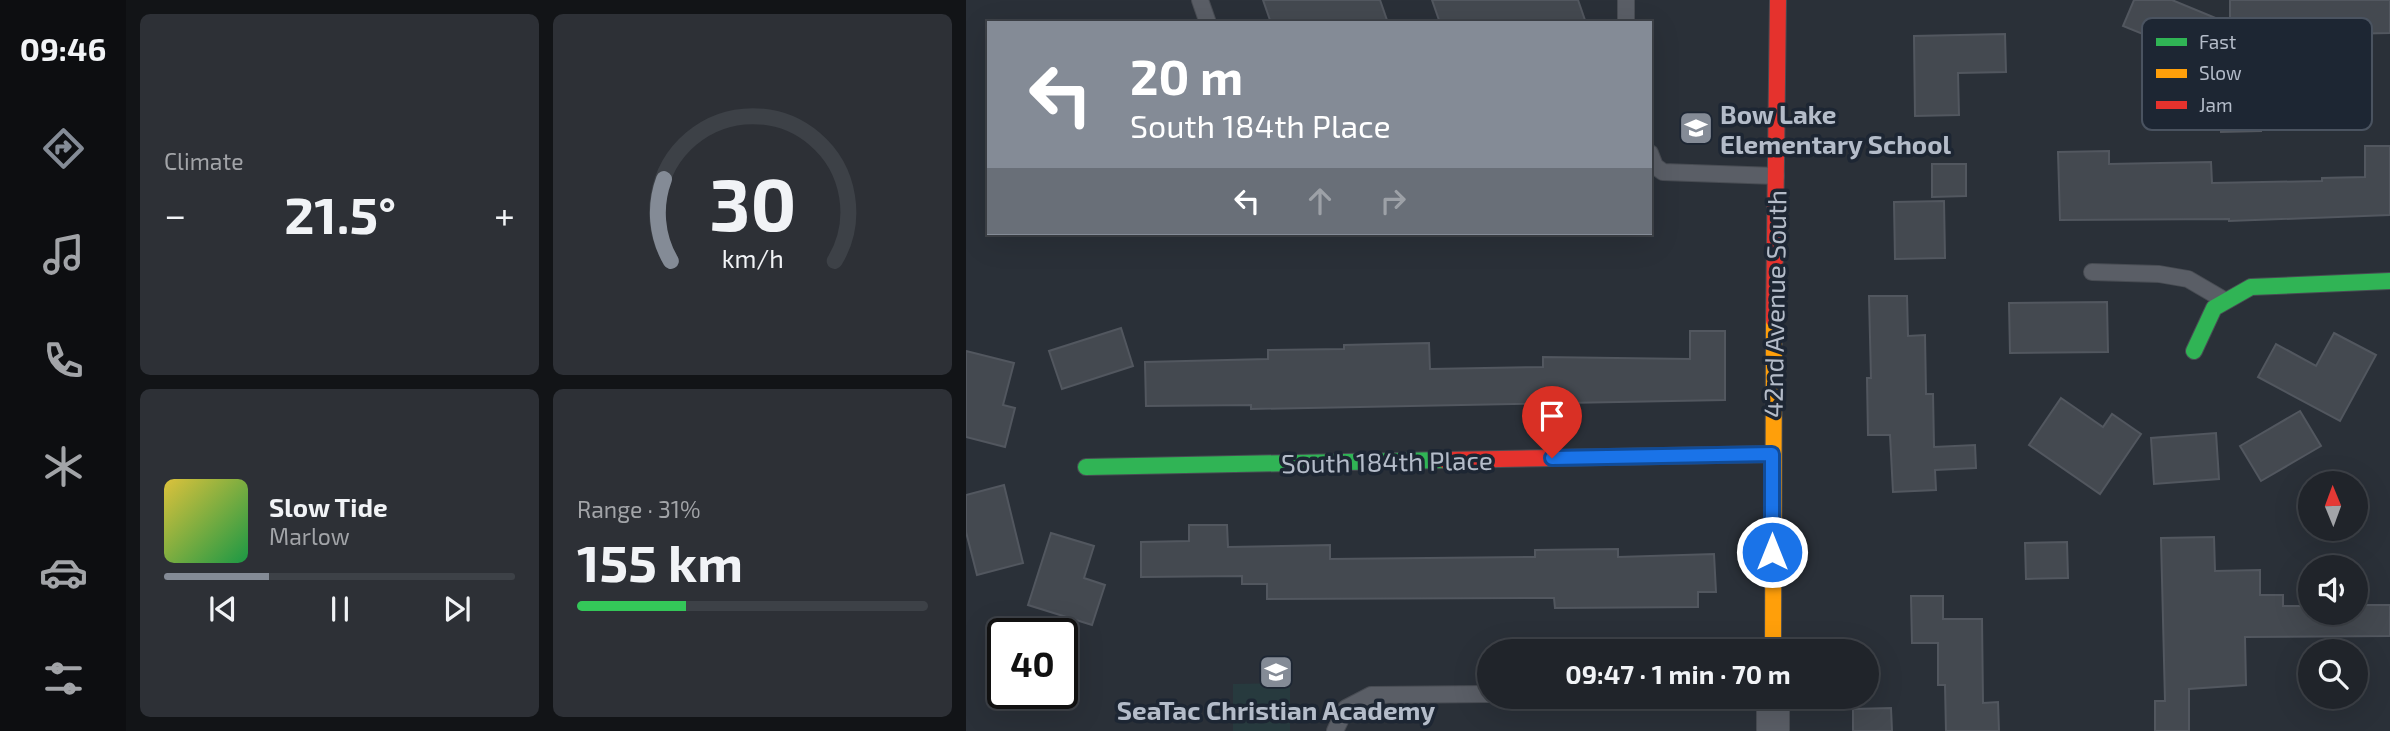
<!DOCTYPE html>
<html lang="en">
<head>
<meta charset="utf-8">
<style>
	:root { --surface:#20242a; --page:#2d3036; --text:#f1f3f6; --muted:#a2a4a8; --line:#3d4147; --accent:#848b96 }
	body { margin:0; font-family:"Exo 2",sans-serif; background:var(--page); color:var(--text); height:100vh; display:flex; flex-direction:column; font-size:26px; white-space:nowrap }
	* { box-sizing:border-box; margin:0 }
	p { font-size:23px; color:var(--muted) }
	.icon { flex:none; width:38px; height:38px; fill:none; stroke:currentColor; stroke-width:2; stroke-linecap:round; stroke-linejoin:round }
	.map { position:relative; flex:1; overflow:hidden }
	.drawer { display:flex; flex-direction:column; gap:14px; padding:14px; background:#121417; width:840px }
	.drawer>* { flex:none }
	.top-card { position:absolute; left:21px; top:21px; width:665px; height:214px; border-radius:0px; box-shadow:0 7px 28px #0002,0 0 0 2px var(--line); background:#848b96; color:#fff; overflow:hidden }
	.needle { width:46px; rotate:359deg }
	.fabs { position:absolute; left:1332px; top:471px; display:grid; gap:14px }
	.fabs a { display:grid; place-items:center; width:70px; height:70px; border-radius:50%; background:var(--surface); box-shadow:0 7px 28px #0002,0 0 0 2px var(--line); font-size:35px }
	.speed { position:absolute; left:21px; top:618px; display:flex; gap:14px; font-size:35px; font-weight:700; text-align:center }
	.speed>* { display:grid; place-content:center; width:91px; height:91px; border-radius:50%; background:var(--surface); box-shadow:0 7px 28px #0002,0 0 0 2px var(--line); line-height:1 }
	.speed .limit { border:4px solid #111; border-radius:10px; background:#fff; color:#111 }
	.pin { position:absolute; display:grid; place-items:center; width:60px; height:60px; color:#fff; margin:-72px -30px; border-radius:50% 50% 50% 0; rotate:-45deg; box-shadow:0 0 7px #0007 }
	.pin .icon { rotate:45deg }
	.me { position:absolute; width:77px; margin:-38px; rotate:0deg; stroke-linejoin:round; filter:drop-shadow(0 0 5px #0008) }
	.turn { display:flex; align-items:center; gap:24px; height:147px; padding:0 28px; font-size:32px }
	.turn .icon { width:91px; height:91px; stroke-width:2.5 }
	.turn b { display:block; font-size:49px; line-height:60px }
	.lanes { display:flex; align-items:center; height:66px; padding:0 28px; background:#0003; justify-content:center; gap:35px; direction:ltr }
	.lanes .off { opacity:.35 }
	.big { font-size:52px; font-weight:700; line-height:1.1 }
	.drawer .widget { flex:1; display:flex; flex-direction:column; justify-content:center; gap:10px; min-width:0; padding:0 24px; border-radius:10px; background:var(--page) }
	.drawer .dial { align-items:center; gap:0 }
	.dial svg { height:182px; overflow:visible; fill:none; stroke:var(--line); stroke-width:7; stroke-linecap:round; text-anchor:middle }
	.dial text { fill:var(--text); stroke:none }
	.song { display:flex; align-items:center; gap:21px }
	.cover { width:84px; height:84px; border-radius:10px; background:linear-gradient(135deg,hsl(50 70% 55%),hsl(140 70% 35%)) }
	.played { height:7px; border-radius:4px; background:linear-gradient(90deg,var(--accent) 30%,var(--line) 30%) }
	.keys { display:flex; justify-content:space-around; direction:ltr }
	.heat { display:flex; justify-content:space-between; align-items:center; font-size:38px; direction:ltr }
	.charge { height:10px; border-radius:5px; background:linear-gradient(90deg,#34c759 31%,var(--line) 0) }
	.drawer .tiles { flex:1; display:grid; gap:14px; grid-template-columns:repeat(2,1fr) }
	.trip { position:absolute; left:511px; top:639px; width:402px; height:70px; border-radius:35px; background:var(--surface); box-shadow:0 7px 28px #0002,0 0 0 2px var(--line); font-weight:700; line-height:70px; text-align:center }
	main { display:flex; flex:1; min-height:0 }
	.dock { display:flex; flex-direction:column; width:126px; justify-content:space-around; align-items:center; background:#0d0e11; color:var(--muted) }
	.dock .icon { width:49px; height:49px }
	.dock .current { color:var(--accent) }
	.dock b { font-size:32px; color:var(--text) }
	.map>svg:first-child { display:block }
	.garden { fill:#273a3e }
	.building { fill:#444950; stroke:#52575f; stroke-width:2 }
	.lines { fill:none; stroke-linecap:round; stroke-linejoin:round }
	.lane-casing { stroke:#484c53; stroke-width:18 }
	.street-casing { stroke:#484c53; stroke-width:34 }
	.fast-casing { stroke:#484c53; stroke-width:18 }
	.slow-casing { stroke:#484c53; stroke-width:18 }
	.jam-casing { stroke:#484c53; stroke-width:18 }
	.lane { stroke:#5a5e66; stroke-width:16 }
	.street { stroke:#5a5e66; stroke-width:32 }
	.fast { stroke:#30b455; stroke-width:16 }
	.slow { stroke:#ff9f0a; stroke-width:16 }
	.jam { stroke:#e5322d; stroke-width:16 }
	.route-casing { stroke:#114b97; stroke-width:18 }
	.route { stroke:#1a73e8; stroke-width:12 }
	.labels { text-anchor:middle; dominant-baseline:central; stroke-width:7; stroke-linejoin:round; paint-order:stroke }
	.poi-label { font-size:26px; font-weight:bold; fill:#b4bcc9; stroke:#1d2633; text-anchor:start }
	.street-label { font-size:26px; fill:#b4bcc9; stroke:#1d2633 }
	.key { fill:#1d2633; stroke:#4a5360; stroke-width:2 }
	.key-label { font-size:19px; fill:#b4bcc9 }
</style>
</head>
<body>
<main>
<nav class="dock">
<b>09:46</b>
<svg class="icon current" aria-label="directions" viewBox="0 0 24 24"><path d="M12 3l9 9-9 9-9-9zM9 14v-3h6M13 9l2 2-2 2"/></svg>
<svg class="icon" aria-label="music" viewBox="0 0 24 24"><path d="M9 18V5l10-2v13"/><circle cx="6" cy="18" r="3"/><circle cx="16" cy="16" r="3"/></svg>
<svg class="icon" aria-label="phone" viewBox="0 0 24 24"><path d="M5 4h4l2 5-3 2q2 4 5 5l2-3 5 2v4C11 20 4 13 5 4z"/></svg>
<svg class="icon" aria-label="climate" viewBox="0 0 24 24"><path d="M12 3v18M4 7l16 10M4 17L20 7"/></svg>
<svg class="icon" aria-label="car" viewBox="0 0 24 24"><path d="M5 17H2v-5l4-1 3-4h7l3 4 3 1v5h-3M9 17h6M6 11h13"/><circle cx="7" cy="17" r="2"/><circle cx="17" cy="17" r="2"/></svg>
<svg class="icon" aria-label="filters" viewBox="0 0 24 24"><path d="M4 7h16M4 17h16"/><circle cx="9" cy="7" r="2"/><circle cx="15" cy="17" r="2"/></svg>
</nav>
<section class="drawer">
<div class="tiles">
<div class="widget"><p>Climate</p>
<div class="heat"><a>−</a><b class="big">21.5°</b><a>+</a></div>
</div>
<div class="widget dial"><svg viewBox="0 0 100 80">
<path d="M14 69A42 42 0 1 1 86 69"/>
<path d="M14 69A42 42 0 0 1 11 33" stroke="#848b96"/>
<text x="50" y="56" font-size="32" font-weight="700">30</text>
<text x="50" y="72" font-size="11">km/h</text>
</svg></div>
<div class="widget">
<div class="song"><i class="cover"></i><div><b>Slow Tide</b><p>Marlow</p></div></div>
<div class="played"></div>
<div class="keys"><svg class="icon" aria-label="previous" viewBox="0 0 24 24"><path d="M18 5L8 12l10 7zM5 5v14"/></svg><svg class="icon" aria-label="pause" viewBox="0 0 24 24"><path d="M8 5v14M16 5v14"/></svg><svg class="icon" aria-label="next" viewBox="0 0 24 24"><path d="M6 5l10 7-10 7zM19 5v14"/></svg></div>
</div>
<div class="widget"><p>Range · 31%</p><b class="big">155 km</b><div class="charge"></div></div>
</div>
</section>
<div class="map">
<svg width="1424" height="731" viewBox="0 0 1424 731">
	<rect width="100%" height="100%" fill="#2a3038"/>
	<path class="garden" d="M324 683V731H267V684Z"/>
	<g class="building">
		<path d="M297 0H414L422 23H305Z"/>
		<path d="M466 0H612L620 23H474Z"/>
		<path d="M1168 0H1206L1264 24V0H1424V33L1328 35V51H1233L1231 56 1157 26Z"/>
		<path d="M1039 34 1040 72 992 73 993 115 949 116 948 36Z"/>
		<path d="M1294 100 1295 131 1255 132V101Z"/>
		<path d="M1399 146H1424V215L1263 221V219L1094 220 1092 152 1143 151V164L1245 162 1246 183 1356 181V178L1399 177Z"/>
		<path d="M966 164H1000V196L966 197Z"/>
		<path d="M978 201 979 258 929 259 928 202Z"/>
		<path d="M903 296H941L942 336 959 335 960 394H967L968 447 1009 445 1010 468 969 470 970 490 927 492 924 435H902L901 378H905Z"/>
		<path d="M1141 302 1142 352 1044 353 1043 303Z"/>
		<path d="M155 328 167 366 96 389 83 351Z"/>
		<path d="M724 331H759V400L285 409V405L180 406 179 362 302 359V350L378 349V345L463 343 464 369 577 367V357L724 359Z"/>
		<path d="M1368 333 1410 355 1374 421 1292 377 1310 344 1350 366Z"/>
		<path d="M0 351 48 363 37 405 49 408 39 447 0 437Z"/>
		<path d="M1095 398 1137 427 1146 414 1175 434 1134 494 1063 445Z"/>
		<path d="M1334 411 1355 446 1295 481 1274 446Z"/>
		<path d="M1250 433 1253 479 1188 484 1185 438Z"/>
		<path d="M38 485 57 563 11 575 0 532V495Z"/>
		<path d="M223 525H261L262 547 364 545V559L569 557V550L652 549V557L748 554 750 592H732V607L589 608 588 598 301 599V584H276V576L175 577V542L223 541Z"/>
		<path d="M85 533 128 546 118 578 139 585 126 625 62 605Z"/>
		<path d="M1248 537 1249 571 1294 570V595H1317V606H1343V612H1390V605H1424V636L1279 637 1280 685 1223 689V731H1189V701H1199L1195 538Z"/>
		<path d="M1101 542 1102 578 1060 579 1059 543Z"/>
		<path d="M945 596H977V619H1016L1017 703 1032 702 1033 731H980L979 685H972V643H946Z"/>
		<path d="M925 708 926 731H887V709Z"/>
	</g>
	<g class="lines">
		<g class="lane-casing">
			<g id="lane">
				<path d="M234 0 242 23"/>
				<path d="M660 23V0"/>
				<path d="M684 153 689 166 697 172 810 176"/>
				<path d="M1126 272 1193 274 1222 279 1258 300"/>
				<path d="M369 731 380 708 405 695 523 694"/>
			</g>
		</g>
		<g class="street-casing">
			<path id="street" d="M807 696V731"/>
		</g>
		<g class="fast-casing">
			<g id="fast">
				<path d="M1228 351 1248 308 1285 287 1424 281"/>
				<path d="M120 467 479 460"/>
			</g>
		</g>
		<g class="slow-casing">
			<path id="slow" d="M807 651 808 320"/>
		</g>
		<g class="jam-casing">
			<g id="jam">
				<path d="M808 320 812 0"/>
				<path d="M479 460 806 454"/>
			</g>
		</g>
		<use href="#lane" class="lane"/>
		<use href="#street" class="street"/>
		<use href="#fast" class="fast"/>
		<use href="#slow" class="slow"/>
		<use href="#jam" class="jam"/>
	</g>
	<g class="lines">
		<g class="route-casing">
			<path id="route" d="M586 458 806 454V552"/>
		</g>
		<use href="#route" class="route"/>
	</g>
	<defs>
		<g id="school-square" transform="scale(1.75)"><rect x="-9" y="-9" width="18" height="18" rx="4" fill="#848b96" stroke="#1d2633"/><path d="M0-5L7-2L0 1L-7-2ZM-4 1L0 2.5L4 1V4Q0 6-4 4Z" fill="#fff"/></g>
	</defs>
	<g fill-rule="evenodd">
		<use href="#school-square" x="730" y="128"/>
		<use href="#school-square" x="310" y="672"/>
	</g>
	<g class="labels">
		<g class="poi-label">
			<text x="754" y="113">Bow Lake<tspan x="754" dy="30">Elementary School</tspan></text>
			<text x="310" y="709" text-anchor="middle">SeaTac Christian Academy</text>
		</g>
		<g class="street-label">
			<text transform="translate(808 304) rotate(-89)">42nd Avenue South</text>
			<text transform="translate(421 461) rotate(-1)">South 184th Place</text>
		</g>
	</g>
	<rect x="1176" y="18" width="230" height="112" rx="10" class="key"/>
	<rect x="1190" y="38" width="31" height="8" fill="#30b455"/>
	<rect x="1190" y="69" width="31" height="9" fill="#ff9f0a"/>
	<rect x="1190" y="101" width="31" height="8" fill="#e5322d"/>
	<g class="key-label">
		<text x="1233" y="49">Fast</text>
		<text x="1233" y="80">Slow</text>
		<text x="1233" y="112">Jam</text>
	</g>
</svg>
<div class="fabs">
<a><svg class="needle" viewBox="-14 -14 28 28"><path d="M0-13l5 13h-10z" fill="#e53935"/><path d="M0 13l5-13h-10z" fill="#a2a4a8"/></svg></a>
<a><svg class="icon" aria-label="sound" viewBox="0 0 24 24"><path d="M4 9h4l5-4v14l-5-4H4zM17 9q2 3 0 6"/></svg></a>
<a><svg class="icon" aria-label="search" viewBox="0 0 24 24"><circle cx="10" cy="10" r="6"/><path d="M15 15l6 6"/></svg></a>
</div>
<div class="speed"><div class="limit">40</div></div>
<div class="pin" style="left:586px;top:458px;background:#d93025"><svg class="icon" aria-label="arrive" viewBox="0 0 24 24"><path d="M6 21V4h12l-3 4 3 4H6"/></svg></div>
<svg class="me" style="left:806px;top:552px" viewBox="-20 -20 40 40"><circle r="17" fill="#1a73e8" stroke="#fff" stroke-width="3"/><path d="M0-11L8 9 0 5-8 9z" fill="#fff"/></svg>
<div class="trip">09:47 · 1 min · 70 m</div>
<div class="top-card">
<div class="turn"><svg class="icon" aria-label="left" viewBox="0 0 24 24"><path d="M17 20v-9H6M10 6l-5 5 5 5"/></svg><div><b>20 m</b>South 184th Place</div></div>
<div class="lanes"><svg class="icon" aria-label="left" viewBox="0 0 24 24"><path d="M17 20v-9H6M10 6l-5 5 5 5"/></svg><svg class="icon off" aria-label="ahead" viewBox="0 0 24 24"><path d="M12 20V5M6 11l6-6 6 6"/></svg><svg class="icon off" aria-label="right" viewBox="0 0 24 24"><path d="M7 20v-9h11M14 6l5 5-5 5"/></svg></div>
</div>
</div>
</main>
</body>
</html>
